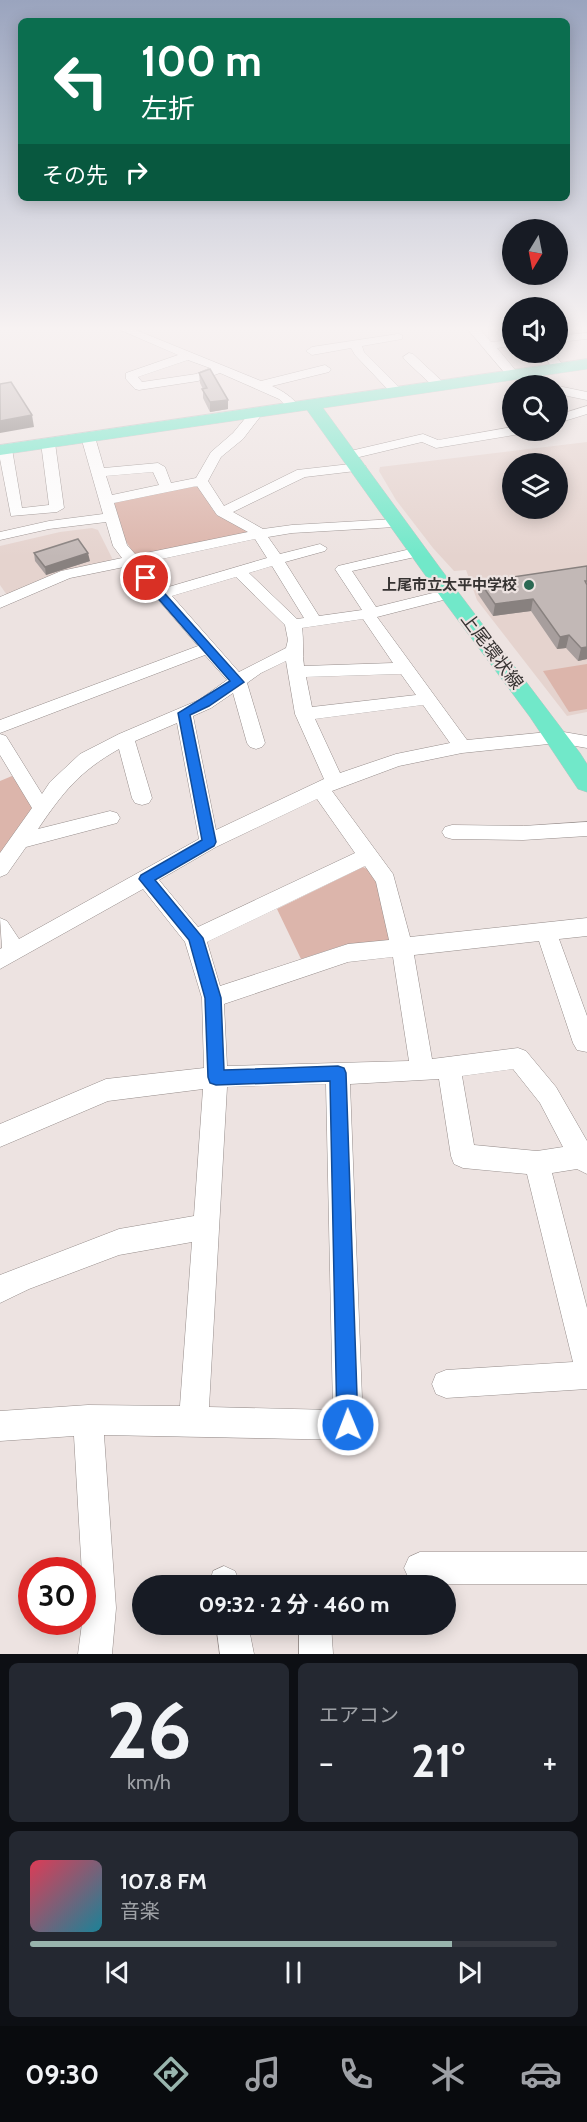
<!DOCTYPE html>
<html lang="ja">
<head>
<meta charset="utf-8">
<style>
	:root { --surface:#171b24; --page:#242831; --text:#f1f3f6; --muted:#9ea1a6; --line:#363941; --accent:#98b4ad }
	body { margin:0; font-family:Cabin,"Noto Sans JP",sans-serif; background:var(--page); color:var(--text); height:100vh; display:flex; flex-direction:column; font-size:22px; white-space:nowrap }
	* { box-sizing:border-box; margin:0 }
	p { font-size:20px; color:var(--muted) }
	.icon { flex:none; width:33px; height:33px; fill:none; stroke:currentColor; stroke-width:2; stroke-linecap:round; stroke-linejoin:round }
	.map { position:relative; height:1654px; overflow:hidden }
	.drawer { display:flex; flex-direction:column; gap:9px; padding:9px; background:#0d0f14; flex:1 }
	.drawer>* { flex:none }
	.top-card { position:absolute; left:18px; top:18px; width:552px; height:183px; border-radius:9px; box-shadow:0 3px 15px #0003; background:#0b6e4f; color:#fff; overflow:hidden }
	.needle { width:39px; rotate:190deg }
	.controls { position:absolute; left:502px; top:219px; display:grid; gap:12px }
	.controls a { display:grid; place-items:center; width:66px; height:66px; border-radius:50%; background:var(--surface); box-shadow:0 3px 15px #0003; font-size:30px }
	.speed { position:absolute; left:18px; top:1557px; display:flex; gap:12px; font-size:30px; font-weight:700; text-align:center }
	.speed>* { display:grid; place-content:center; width:78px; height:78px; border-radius:50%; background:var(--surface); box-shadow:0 3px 15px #0003; line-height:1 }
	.speed .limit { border:9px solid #d22; background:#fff; color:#111 }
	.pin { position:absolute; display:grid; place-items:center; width:51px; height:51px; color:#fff; margin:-26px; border:3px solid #fff; border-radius:50%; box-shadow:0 2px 6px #0007 }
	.me { position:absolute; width:66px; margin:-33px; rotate:359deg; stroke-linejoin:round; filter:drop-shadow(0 0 4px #0008) }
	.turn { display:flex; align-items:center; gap:21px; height:126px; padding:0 24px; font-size:27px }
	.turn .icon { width:78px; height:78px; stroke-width:2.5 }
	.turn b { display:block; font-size:42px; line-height:51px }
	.then { display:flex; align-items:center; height:57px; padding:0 24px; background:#0003; gap:12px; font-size:22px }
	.big { font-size:45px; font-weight:700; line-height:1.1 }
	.drawer .card { flex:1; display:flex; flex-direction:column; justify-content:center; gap:9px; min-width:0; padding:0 21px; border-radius:9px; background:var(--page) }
	.drawer .dial { align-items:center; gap:0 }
	.dial b { font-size:78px; line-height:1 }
	.song { display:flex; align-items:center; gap:18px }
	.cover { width:72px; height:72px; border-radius:9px; background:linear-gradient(135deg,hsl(350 70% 55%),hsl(190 70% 35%)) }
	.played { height:6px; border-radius:3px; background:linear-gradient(90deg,var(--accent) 80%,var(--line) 80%) }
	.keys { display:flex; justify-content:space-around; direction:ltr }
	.heat { display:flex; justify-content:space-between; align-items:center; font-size:33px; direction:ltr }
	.drawer .tiles { flex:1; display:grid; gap:9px; grid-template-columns:1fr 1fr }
	.card:last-child { grid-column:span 2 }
	.trip { position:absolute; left:132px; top:1575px; width:324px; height:60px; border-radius:30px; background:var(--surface); box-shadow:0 3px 15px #0003; font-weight:700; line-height:60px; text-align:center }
	.menu { display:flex; height:96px; justify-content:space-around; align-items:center; background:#090b0e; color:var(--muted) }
	.menu .icon { width:42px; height:42px }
	.menu .active { color:var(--accent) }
	.menu b { font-size:27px; color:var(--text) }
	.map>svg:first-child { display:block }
	.built { fill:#e5d3ce; fill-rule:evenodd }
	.green { fill:#dcb5ab }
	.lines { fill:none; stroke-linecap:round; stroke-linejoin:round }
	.minor-casing { stroke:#968d8b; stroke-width:1 }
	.major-casing { stroke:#c3c2c2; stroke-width:1 }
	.minor { fill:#fff; fill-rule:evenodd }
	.major { fill:#71e8c9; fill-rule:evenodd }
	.wall { fill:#a79e9d }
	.shaded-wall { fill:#88817f }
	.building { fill:#c2b8b6; stroke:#88817f; stroke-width:1.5 }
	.route { fill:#1a73e8; stroke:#114b97; stroke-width:1.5 }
	.poi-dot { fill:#2b6853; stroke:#ede3e1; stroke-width:2 }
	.labels { text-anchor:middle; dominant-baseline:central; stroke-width:4.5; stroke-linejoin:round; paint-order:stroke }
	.far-poi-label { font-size:15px; font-weight:bold; fill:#363332; stroke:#ede3e1; text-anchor:end }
	.street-label { font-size:18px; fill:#363332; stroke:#ede3e1 }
</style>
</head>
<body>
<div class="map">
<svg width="587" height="1654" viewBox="0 0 587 1654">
	<rect width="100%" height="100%" fill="#ede3e1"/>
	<g class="built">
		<path d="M587 442V712L567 716 477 600 466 570 454 571 433 548 396 500 379 471 380 467ZM513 464H558V508H513Z"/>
		<path d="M92 528 98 530 112 558 111 561 7 595 0 585V546L60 532Z"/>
	</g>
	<g class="green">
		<path d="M192 487H200L213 510 250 532 140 556 134 554 120 532 111 505 115 502Z"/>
		<path d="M587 664V709L569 712 543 671Z"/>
		<path d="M12 776 34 806 0 854V781Z"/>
		<path d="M363 867C388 877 388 914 393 937L388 944 344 945 301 959 277 909Z"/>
	</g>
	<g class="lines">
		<g class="minor-casing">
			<g id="minor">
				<path d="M0 326H10L0 330Z"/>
				<path d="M111 326H126L261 381 325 365 331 369 329 372 272 386C283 391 292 397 300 407L294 411 290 410 279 399 220 373 198 381 139 390 135 389 126 379V373L178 355ZM188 360 210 368 196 374 142 382 138 377Z"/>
				<path d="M465 326H477L491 342 513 340V346L497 348 517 372V378H509Z"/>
				<path d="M587 333V339L558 342V336Z"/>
				<path d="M398 334 402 335V339L362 346 364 352 401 389 403 392 397 396 393 395 355 355 351 348 312 355 306 351 312 347Z"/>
				<path d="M541 352H553L565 368 563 371H555Z"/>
				<path d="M409 353 413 354 444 383V389H436L405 360 403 357Z"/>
				<path d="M531 368 535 369 557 386H542L525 372Z"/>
				<path d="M558 386 587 392V400L558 394Z"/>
				<path d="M587 406V414L558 423V415Z"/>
				<path d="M257 409 263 413 243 439 221 457 208 481 224 506 297 470 359 463 364 464 366 467 364 470 305 477 233 512 263 529 292 525 395 519 402 523 395 527 292 533 268 537 280 554 320 544 327 548 325 551 285 562 319 616 362 610 335 569 338 566 419 547 424 549 427 552 424 555 352 571 376 607 449 589 457 594 455 597 377 617 467 740 558 731 587 736V748L558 743 462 753 399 766 332 791 393 874 410 937 587 918V936L559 939 587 1016V1052L577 1050 573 1043 539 941 414 955 432 1059 518 1048 526 1051 556 1087 587 1141V1174L577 1169 552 1173 587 1308V1389L446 1398 436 1394 432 1384 436 1374 446 1370 573 1362 527 1174 463 1168 454 1164 451 1156 439 1079 350 1084 363 1425 358 1435 348 1440 104 1435 116 1608 112 1654H78L84 1608 74 1436 0 1441V1411L88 1405 180 1406 192 1242 119 1255 29 1289 0 1303V1275L119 1229 194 1216 203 1089 108 1101 0 1147V1124L106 1079 204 1068 202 998 185 942 143 889 0 969V949L2 948 0 918 7 921 19 939 199 839 177 723 135 741 152 798 149 803 142 805 135 803 132 798 119 749C80 771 63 792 38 829L110 811 117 813 120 818 117 823 26 847 7 874 0 877V853L32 808 0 755V734L6 736 42 794 50 782 80 754 119 734 199 700 227 680 205 655 0 733V720L198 646 129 566 70 578 0 608V597L61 571 122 558 113 546 106 522 49 529 0 540V532L49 521 103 514 81 437 83 434 88 433 95 437 104 468 158 463 165 467 171 483 196 478 211 452 233 433 252 410ZM153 472 159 485 112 495 106 476ZM197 486 217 515 248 532 136 555 127 545 114 503ZM255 539 267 558 165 588 143 563ZM272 566 304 618 297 619 249 573ZM236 577 285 625 288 640 286 648 239 672 172 596ZM363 619 393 663 304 666C302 653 304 641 302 628ZM286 661 295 714 324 779 216 830 193 716 211 708 233 693 247 743 250 747 256 749 262 747 265 743 247 683 261 673ZM401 674 416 695 312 707 306 677ZM423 705 450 743 396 754 340 773 315 719ZM317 799 355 853 198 927 159 880 216 847ZM365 866 376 882 389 940 348 944 220 986 207 942ZM393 957 409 1061 227 1066 224 1004 348 962ZM513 1069 540 1103 563 1147 537 1151 474 1145 462 1076ZM326 1084 333 1410 209 1407 227 1087Z"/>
				<path d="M513 427V430H526L520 434 436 448 422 442 351 459 344 455 346 452 423 434 438 440Z"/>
				<path d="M48 439 55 443 64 508 57 512 11 516 0 459V447L5 445 12 449 22 508 49 505 41 443Z"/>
				<path d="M587 822V836L523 840 452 839 445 837 442 832 445 827 452 825 523 826Z"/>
				<path d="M420 1552H587V1584H420L409 1579 404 1568 409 1557Z"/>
				<path d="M224 1566 235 1571 241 1586H209L213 1571Z"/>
				<path d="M216 1624H248L254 1654H220Z"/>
				<path d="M299 1624H331L333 1654H299Z"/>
			</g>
		</g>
		<g class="major-casing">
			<path id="major" d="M587 359V369L323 408 440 568 580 753 587 764V792L578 789 530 717 443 600 307 410 0 455V445Z"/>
		</g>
		<use href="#minor" class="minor"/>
		<use href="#major" class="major"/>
	</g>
	<g class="wall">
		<path d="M199 373 228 409 210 412 203 398V389L200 383Z"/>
		<path d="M34 553 90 561 46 575 35 561Z"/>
		<path d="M587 566V659L578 661 566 648 557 649 531 611 493 616 478 594 480 582Z"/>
	</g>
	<g class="shaded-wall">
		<path d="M228 400V409L210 412V402Z"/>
		<path d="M32 415 34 427 0 433V421Z"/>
		<path d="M88 553 90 561 46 575 45 567Z"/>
		<path d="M533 599 531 611 493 616 495 604Z"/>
		<path d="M569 635 566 648 557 649 560 637Z"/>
		<path d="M587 647V659L578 661 581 648Z"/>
	</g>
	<g class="building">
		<path d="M210 369 228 400 210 402 202 389 207 388 199 373Z"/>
		<path d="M11 382 32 415 0 421V384Z"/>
		<path d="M78 539 88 553 45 567 34 553Z"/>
		<path d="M587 566V581H585L587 585V647L581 648 569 635 560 637 533 599 495 604 480 582Z"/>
	</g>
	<linearGradient id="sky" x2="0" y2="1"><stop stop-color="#9aa4be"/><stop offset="0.59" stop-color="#f7f2f2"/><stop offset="1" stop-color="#f7f2f2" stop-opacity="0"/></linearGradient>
	<rect width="587" height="557" fill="url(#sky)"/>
	<path class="route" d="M146 575 149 576 244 682 209 706 190 715 216 842 214 846 155 880 203 938 221 998 224 1070 338 1066 344 1068 346 1073 358 1425 355 1433 348 1436 340 1433 337 1425 330 1081 216 1085 210 1083 208 1077 205 998 189 940 139 879 141 875 202 840 178 713 230 681 142 580V576Z"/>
	<circle class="poi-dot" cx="529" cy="585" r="6"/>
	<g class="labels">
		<g class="far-poi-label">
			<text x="517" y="585">上尾市立太平中学校</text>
		</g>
		<g class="street-label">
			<text transform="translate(492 651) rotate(53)">上尾環状線</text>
		</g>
	</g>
</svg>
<div class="controls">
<a><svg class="needle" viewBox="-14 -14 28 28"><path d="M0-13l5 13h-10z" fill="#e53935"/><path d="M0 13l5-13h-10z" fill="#9ea1a6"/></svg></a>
<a><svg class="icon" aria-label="sound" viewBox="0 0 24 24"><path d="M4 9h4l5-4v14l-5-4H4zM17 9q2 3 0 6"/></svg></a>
<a><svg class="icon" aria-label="search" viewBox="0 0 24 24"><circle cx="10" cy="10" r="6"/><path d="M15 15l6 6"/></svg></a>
<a><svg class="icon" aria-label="layers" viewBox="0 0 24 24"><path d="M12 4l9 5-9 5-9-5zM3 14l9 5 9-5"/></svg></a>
</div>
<div class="speed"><div class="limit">30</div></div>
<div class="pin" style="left:146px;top:578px;background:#d93025"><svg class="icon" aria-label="arrive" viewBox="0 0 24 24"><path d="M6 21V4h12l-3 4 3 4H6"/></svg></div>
<svg class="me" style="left:348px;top:1425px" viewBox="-20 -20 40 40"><circle r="17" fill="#1a73e8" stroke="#fff" stroke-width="3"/><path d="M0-11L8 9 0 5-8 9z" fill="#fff"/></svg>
<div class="trip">09:32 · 2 分 · 460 m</div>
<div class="top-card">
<div class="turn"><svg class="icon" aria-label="left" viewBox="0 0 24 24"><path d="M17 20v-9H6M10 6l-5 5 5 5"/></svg><div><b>100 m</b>左折</div></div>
<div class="then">その先<svg class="icon" aria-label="right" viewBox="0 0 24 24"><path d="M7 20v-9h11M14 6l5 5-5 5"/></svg></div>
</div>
</div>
<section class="drawer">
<div class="tiles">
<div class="card dial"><b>26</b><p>km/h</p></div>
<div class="card"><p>エアコン</p>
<div class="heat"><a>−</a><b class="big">21°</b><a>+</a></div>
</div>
<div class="card">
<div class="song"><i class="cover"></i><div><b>107.8 FM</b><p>音楽</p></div></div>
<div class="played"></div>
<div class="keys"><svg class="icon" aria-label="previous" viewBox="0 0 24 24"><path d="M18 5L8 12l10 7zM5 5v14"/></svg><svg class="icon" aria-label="pause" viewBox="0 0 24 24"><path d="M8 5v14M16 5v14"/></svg><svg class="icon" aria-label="next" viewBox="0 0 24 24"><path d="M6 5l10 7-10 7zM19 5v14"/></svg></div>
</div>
</div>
</section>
<nav class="menu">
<b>09:30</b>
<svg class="icon active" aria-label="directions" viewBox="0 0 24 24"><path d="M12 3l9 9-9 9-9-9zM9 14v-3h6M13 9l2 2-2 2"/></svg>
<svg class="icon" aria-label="music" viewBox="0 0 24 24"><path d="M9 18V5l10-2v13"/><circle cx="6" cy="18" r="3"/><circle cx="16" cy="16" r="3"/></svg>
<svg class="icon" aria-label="phone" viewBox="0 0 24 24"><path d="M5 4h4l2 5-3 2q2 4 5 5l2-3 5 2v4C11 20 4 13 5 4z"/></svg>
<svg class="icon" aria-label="climate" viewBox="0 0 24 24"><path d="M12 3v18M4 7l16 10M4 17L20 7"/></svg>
<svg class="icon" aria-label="car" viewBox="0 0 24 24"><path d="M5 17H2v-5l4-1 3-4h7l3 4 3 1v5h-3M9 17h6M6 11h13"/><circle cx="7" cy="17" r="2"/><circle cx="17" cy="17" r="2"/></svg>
</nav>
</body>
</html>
